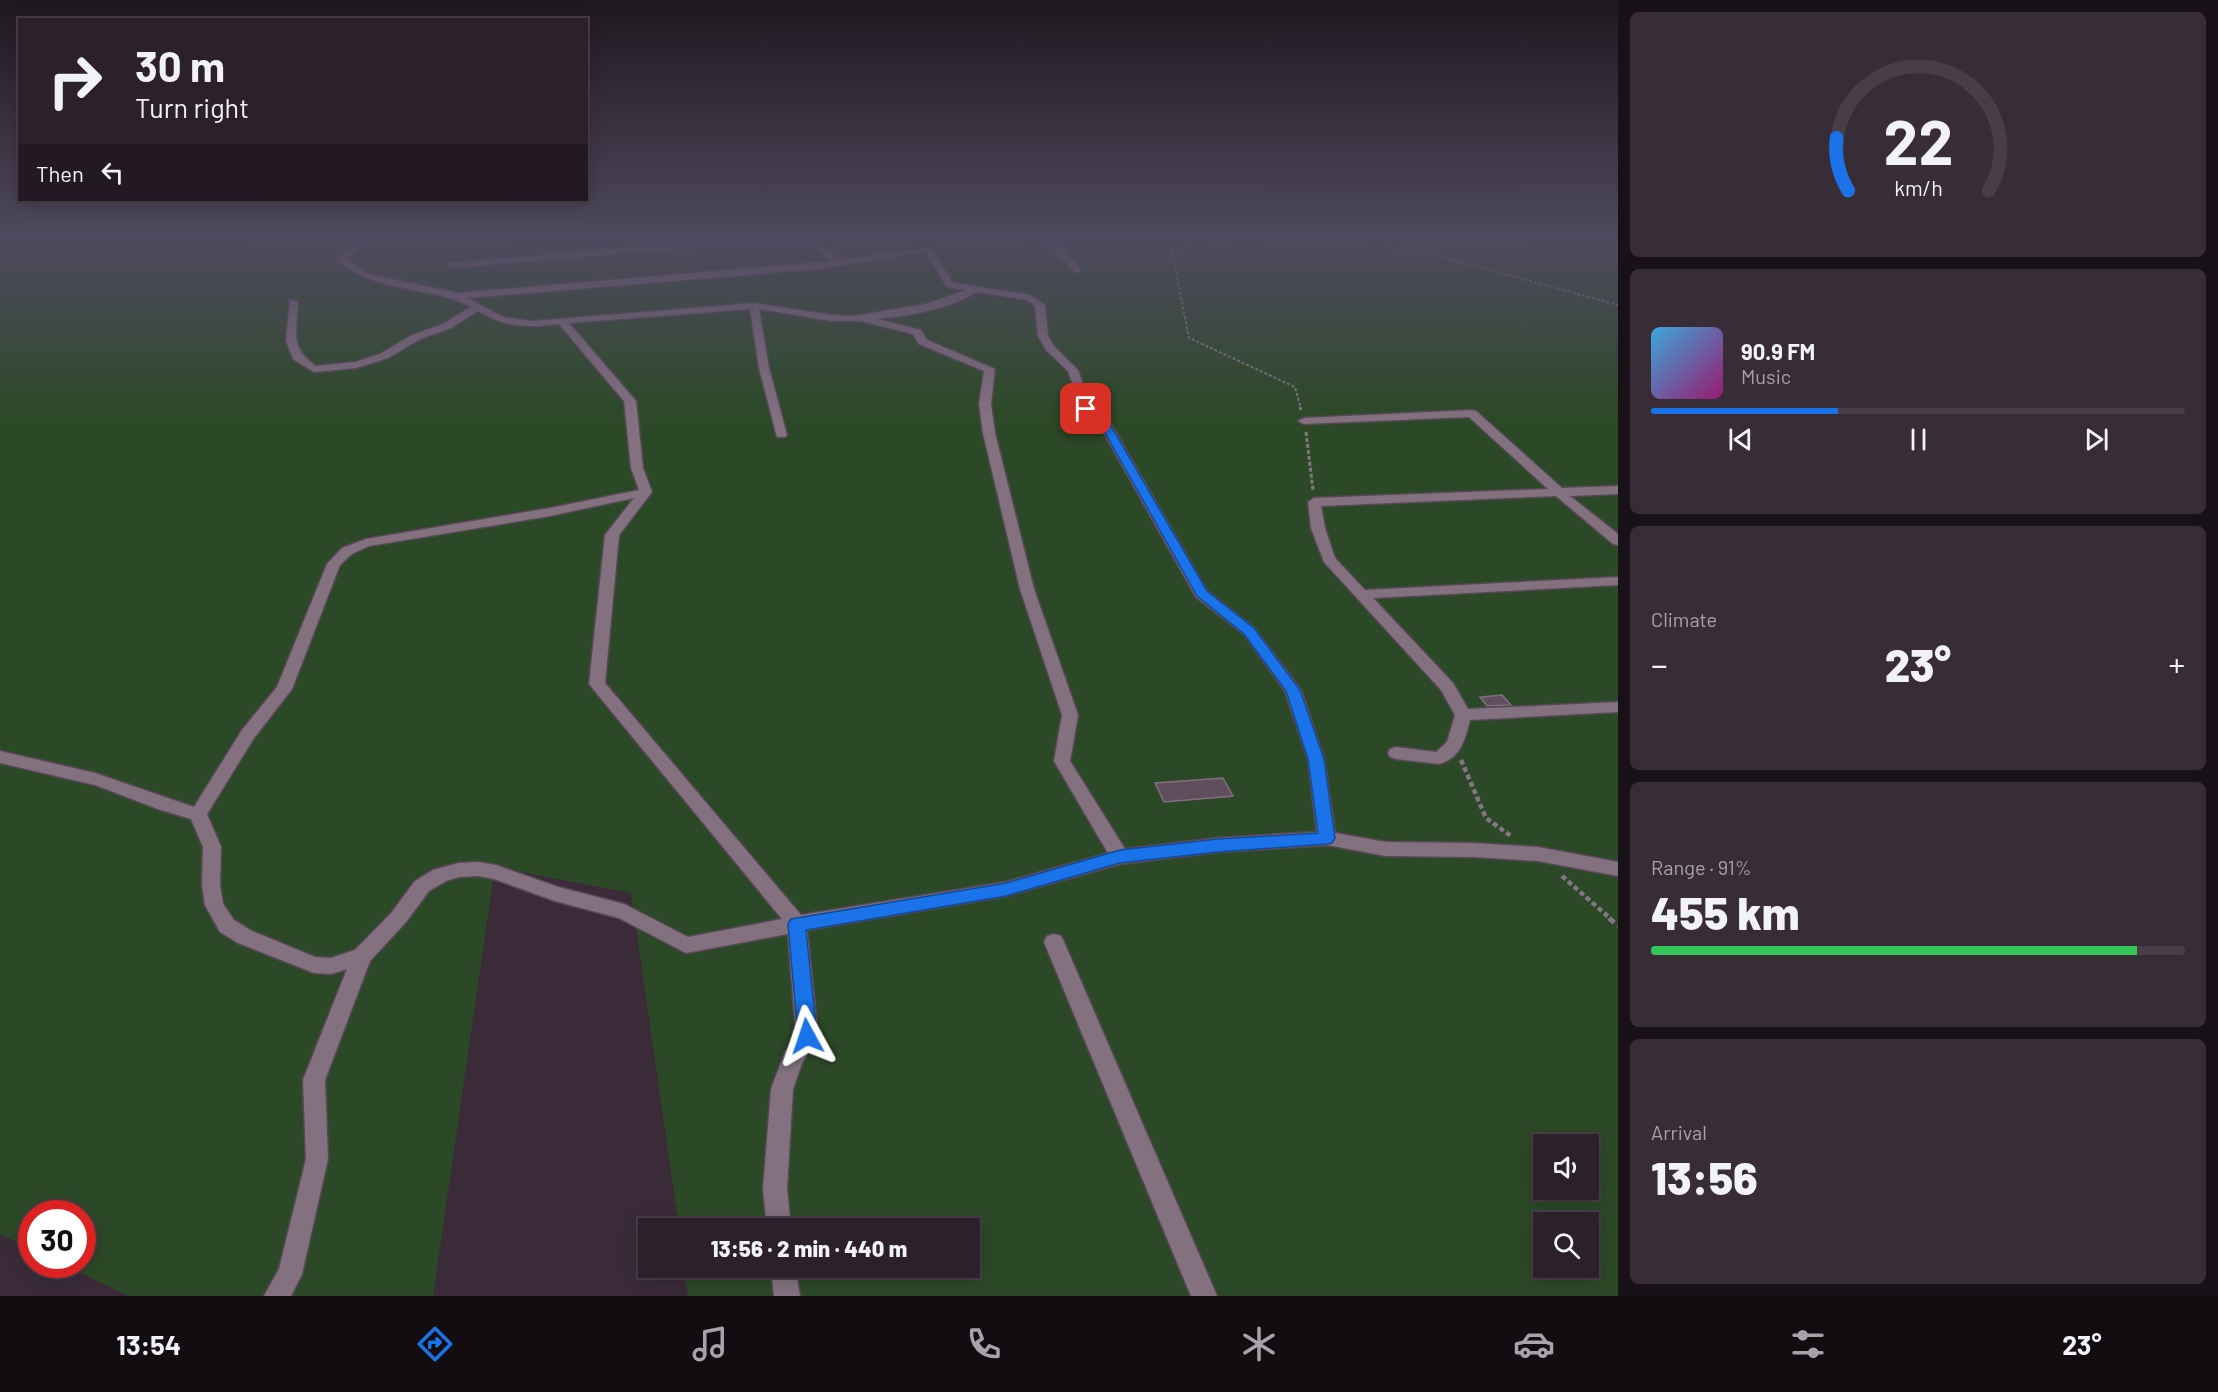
<!DOCTYPE html>
<html lang="en">
<head>
<meta charset="utf-8">
<style>
	:root { --surface:#2c202b; --page:#382d37; --text:#f1f3f6; --muted:#a6a3a9; --line:#483e47; --accent:#1a73e8 }
	body { margin:0; font-family:Barlow,sans-serif; background:var(--page); color:var(--text); height:100vh; display:flex; flex-direction:column; font-size:22px; white-space:nowrap }
	* { box-sizing:border-box; margin:0 }
	p { font-size:20px; color:var(--muted) }
	.icon { flex:none; width:33px; height:33px; fill:none; stroke:currentColor; stroke-width:2; stroke-linecap:round; stroke-linejoin:round }
	.map { position:relative; flex:1; overflow:hidden }
	.side { display:flex; flex-direction:column; gap:12px; padding:12px; background:#181218; width:600px }
	.side>* { flex:none }
	.hud { position:absolute; left:18px; top:18px; width:570px; height:183px; border-radius:0px; box-shadow:0 3px 15px #0003,0 0 0 2px var(--line); background:#2c202b; color:var(--text); overflow:hidden }
	.controls { position:absolute; left:1533px; top:1134px; display:grid; gap:12px }
	.controls a { display:grid; place-items:center; width:66px; height:66px; border-radius:0px; background:var(--surface); box-shadow:0 3px 15px #0003,0 0 0 2px var(--line); font-size:30px }
	.speed { position:absolute; left:18px; top:1200px; display:flex; gap:12px; font-size:30px; font-weight:700; text-align:center }
	.speed>* { display:grid; place-content:center; width:78px; height:78px; border-radius:50%; background:var(--surface); box-shadow:0 3px 15px #0003,0 0 0 2px var(--line); line-height:1 }
	.speed .limit { border:9px solid #d22; background:#fff; color:#111 }
	.pin { position:absolute; display:grid; place-items:center; width:51px; height:51px; color:#fff; margin:-26px; border-radius:12px; box-shadow:0 3px 9px #0006 }
	.me { position:absolute; width:66px; margin:-33px; rotate:355deg; stroke-linejoin:round; filter:drop-shadow(0 0 4px #0008) }
	.turn { display:flex; align-items:center; gap:21px; height:126px; padding:0 18px; font-size:27px }
	.turn .icon { width:78px; height:78px; stroke-width:2.5 }
	.turn b { display:block; font-size:42px; line-height:51px }
	.then { display:flex; align-items:center; height:57px; padding:0 18px; background:#0003; gap:12px; font-size:22px }
	.big { font-size:45px; font-weight:800; line-height:1.1 }
	.side .widget { flex:1; display:flex; flex-direction:column; justify-content:center; gap:9px; min-width:0; padding:0 21px; border-radius:9px; background:var(--page) }
	.side .dial { align-items:center; gap:0 }
	.dial svg { height:156px; overflow:visible; fill:none; stroke:var(--line); stroke-width:7; stroke-linecap:round; text-anchor:middle }
	.dial text { fill:var(--text); stroke:none }
	.song { display:flex; align-items:center; gap:18px }
	.cover { width:72px; height:72px; border-radius:9px; background:linear-gradient(135deg,hsl(200 70% 55%),hsl(320 70% 35%)) }
	.played { height:6px; border-radius:3px; background:linear-gradient(90deg,var(--accent) 35%,var(--line) 35%) }
	.keys { display:flex; justify-content:space-around; direction:ltr }
	.heat { display:flex; justify-content:space-between; align-items:center; font-size:33px; direction:ltr }
	.charge { height:9px; border-radius:4px; background:linear-gradient(90deg,#34c759 91%,var(--line) 0) }
	.trip { position:absolute; left:638px; top:1218px; width:342px; height:60px; border-radius:0px; background:var(--surface); box-shadow:0 3px 15px #0003,0 0 0 2px var(--line); font-weight:800; line-height:60px; text-align:center }
	.dock { display:flex; height:96px; justify-content:space-around; align-items:center; background:#120d11; color:var(--muted) }
	.dock .icon { width:42px; height:42px }
	.dock .active { color:var(--accent) }
	.dock b { font-size:27px; color:var(--text) }
	main { display:flex; flex:1; min-height:0 }
	.map>svg:first-child { display:block }
	.green { fill:#2c4927; fill-rule:evenodd }
	.building { fill:#5f4e5c; stroke:#816f7e; stroke-width:1.5 }
	.lines { fill:none; stroke-linecap:round; stroke-linejoin:round }
	.minor-casing { stroke:#564854; stroke-width:3 }
	.path-far3 { stroke:#837682; stroke-width:2; stroke-dasharray:3 2; stroke-linecap:butt }
	.path-far2 { stroke:#837682; stroke-width:3; stroke-dasharray:4 2; stroke-linecap:butt }
	.path-far1 { stroke:#837682; stroke-width:4.5; stroke-dasharray:5 3; stroke-linecap:butt }
	.path { stroke:#837682; stroke-width:5; stroke-dasharray:7 4.5; stroke-linecap:butt }
	.minor { fill:#837180; fill-rule:evenodd }
	.route { fill:#1a73e8; stroke:#114b97; stroke-width:1.5 }
</style>
</head>
<body>
<main>
<div class="map">
<svg width="1618" height="1296" viewBox="0 0 1618 1296">
	<rect width="100%" height="100%" fill="#3b2b39"/>
	<path class="green" d="M0 238H1618V1296H688L684 1268H969V1228H679L631 893 495 867 433 1296H129L64 1265 82 1264V1214H32L31 1249 0 1234ZM1544 1144H1588V1190H1544ZM1544 1222H1588V1268H1544Z"/>
	<g class="building">
		<path d="M1502 695 1511 705 1487 706 1480 697Z"/>
		<path d="M1223 778 1233 796 1164 802 1155 783Z"/>
	</g>
	<g class="lines">
		<g class="minor-casing">
			<g id="minor">
				<path d="M360 238H370L347 259 368 274 458 293 831 261 805 240 720 245 452 268 449 267V263L740 238H814L840 260 930 247 953 283 1030 295 1045 305 1048 336 1054 346 1078 370 1091 407 1111 424 1207 591 1254 628 1301 690 1324 759 1335 833 1386 842 1473 843 1538 847 1618 862V876L1538 861 1473 857 1386 856 1327 845 1218 852 1120 864 1006 896 807 930 818 1036 802 1063 793 1089 787 1189 791 1228H767L763 1189 771 1089 785 1052 796 1035 788 934 686 953 619 918 555 901 494 879 478 876 459 877 446 881 429 891 406 922 370 961 325 1080 328 1159 302 1274 291 1296H264L279 1269 306 1159 303 1080 347 969 331 974 314 973 238 943 220 932 205 905 202 885 203 847 191 819 158 809 95 785 0 763V751L95 773 194 807 242 730 277 687 327 564 342 548 366 539 550 508 639 490 631 468 624 401 559 324C528 328 506 328 478 311L451 328 420 339 388 358 356 368 314 372 293 359 286 341 290 300 298 302C297 332 289 347 316 366L355 362 380 354 412 335 443 324 471 307C429 284 372 294 337 259ZM925 252 947 287 966 290 926 304 854 316 831 315 754 303 533 321 503 317 468 298 817 269ZM976 292 1027 300 1035 306 1038 336 1046 350 1068 371 1082 411 1100 426 1196 597 1244 634 1285 691 1308 759 1317 832 1218 838 1125 849 1070 761 1078 715 1034 589 995 433 991 404 995 369 927 340 921 330 878 319C910 315 949 310 976 292ZM750 309 759 368 777 437H785L787 435 769 368 759 309 831 321H861L913 334 919 344 984 371 979 404 983 433 1020 589 1062 715 1054 761 1108 853 1006 882 801 915 605 683 619 535 652 492 643 468 636 401 569 323ZM634 498 605 535 589 684 782 919 688 937 624 904 558 887 496 865 478 862 459 863 433 870 415 881 392 912 355 950 331 958 315 957 252 931 234 920 223 904 220 885 221 847 207 814 254 738 292 689 340 565 352 554 369 546 550 516Z"/>
				<path d="M1043 238H1052L1080 268V272H1074Z"/>
				<path d="M1472 410 1476 411 1562 488 1618 486V494L1570 496 1618 534V545L1613 544 1556 496 1321 506 1325 528 1335 558 1365 590 1618 577V585L1373 598 1453 683 1468 709 1618 702V712L1470 720C1465 739 1461 758 1439 764L1396 759 1390 757 1388 753 1390 749 1396 747 1436 752 1447 742 1455 715 1441 690 1324 562 1311 528 1308 502 1314 498 1548 489 1469 417 1304 424 1298 421 1304 418Z"/>
				<path d="M1054 934 1061 936 1064 942 1217 1296H1191L1044 942 1047 936Z"/>
				<path d="M771 1268H795L800 1296H774Z"/>
			</g>
		</g>
		<g class="path-far3">
			<path d="M1169 238 1189 338 1295 387 1301 409"/>
			<path d="M1339 238 1442 257 1618 305"/>
			<path d="M1172 250 1238 238"/>
		</g>
		<g class="path-far2">
			<path d="M1300 407 1301 410"/>
			<path d="M1306 432 1313 490"/>
		</g>
		<g class="path-far1">
			<path d="M1461 760 1486 818 1511 836"/>
			<path d="M1562 876 1611 919"/>
		</g>
		<path class="path" d="M1609 918 1618 926"/>
		<use href="#minor" class="minor"/>
	</g>
	<linearGradient id="sky" x2="0" y2="1"><stop stop-color="#20181f"/><stop offset="0.57" stop-color="#4f4a5f"/><stop offset="1" stop-color="#4f4a5f" stop-opacity="0"/></linearGradient>
	<rect width="1618" height="420" fill="url(#sky)"/>
	<path class="route" d="M1086 406 1110 424 1207 591 1254 628 1300 690 1324 759 1335 838 1332 843 1327 844 1218 852 1120 863 1006 896 806 930 817 1036 814 1042 807 1045 800 1042 798 1036 788 924 791 919 1006 883 1120 850 1218 839 1318 833 1308 759 1286 691 1244 634 1197 596 1101 426 1081 409Z"/>
</svg>
<div class="controls">
<a><svg class="icon" aria-label="sound" viewBox="0 0 24 24"><path d="M4 9h4l5-4v14l-5-4H4zM17 9q2 3 0 6"/></svg></a>
<a><svg class="icon" aria-label="search" viewBox="0 0 24 24"><circle cx="10" cy="10" r="6"/><path d="M15 15l6 6"/></svg></a>
</div>
<div class="speed"><div class="limit">30</div></div>
<div class="pin" style="left:1086px;top:409px;background:#d93025"><svg class="icon" aria-label="arrive" viewBox="0 0 24 24"><path d="M6 21V4h12l-3 4 3 4H6"/></svg></div>
<svg class="me" style="left:807px;top:1036px" viewBox="-20 -20 40 40"><path d="M0-17L14 15 0 8-14 15z" fill="#1a73e8" stroke="#fff" stroke-width="4"/></svg>
<div class="trip">13:56 · 2 min · 440 m</div>
<div class="hud">
<div class="turn"><svg class="icon" aria-label="right" viewBox="0 0 24 24"><path d="M7 20v-9h11M14 6l5 5-5 5"/></svg><div><b>30 m</b>Turn right</div></div>
<div class="then">Then<svg class="icon" aria-label="left" viewBox="0 0 24 24"><path d="M17 20v-9H6M10 6l-5 5 5 5"/></svg></div>
</div>
</div>
<section class="side">
<div class="widget dial"><svg viewBox="0 0 100 80">
<path d="M14 69A42 42 0 1 1 86 69"/>
<path d="M14 69A42 42 0 0 1 8 42" stroke="#1a73e8"/>
<text x="50" y="56" font-size="32" font-weight="700">22</text>
<text x="50" y="72" font-size="11">km/h</text>
</svg></div>
<div class="widget">
<div class="song"><i class="cover"></i><div><b>90.9 FM</b><p>Music</p></div></div>
<div class="played"></div>
<div class="keys"><svg class="icon" aria-label="previous" viewBox="0 0 24 24"><path d="M18 5L8 12l10 7zM5 5v14"/></svg><svg class="icon" aria-label="pause" viewBox="0 0 24 24"><path d="M8 5v14M16 5v14"/></svg><svg class="icon" aria-label="next" viewBox="0 0 24 24"><path d="M6 5l10 7-10 7zM19 5v14"/></svg></div>
</div>
<div class="widget"><p>Climate</p>
<div class="heat"><a>−</a><b class="big">23°</b><a>+</a></div>
</div>
<div class="widget"><p>Range · 91%</p><b class="big">455 km</b><div class="charge"></div></div>
<div class="widget"><p>Arrival</p><b class="big">13:56</b></div>
</section>
</main>
<nav class="dock">
<b>13:54</b>
<svg class="icon active" aria-label="directions" viewBox="0 0 24 24"><path d="M12 3l9 9-9 9-9-9zM9 14v-3h6M13 9l2 2-2 2"/></svg>
<svg class="icon" aria-label="music" viewBox="0 0 24 24"><path d="M9 18V5l10-2v13"/><circle cx="6" cy="18" r="3"/><circle cx="16" cy="16" r="3"/></svg>
<svg class="icon" aria-label="phone" viewBox="0 0 24 24"><path d="M5 4h4l2 5-3 2q2 4 5 5l2-3 5 2v4C11 20 4 13 5 4z"/></svg>
<svg class="icon" aria-label="climate" viewBox="0 0 24 24"><path d="M12 3v18M4 7l16 10M4 17L20 7"/></svg>
<svg class="icon" aria-label="car" viewBox="0 0 24 24"><path d="M5 17H2v-5l4-1 3-4h7l3 4 3 1v5h-3M9 17h6M6 11h13"/><circle cx="7" cy="17" r="2"/><circle cx="17" cy="17" r="2"/></svg>
<svg class="icon" aria-label="filters" viewBox="0 0 24 24"><path d="M4 7h16M4 17h16"/><circle cx="9" cy="7" r="2"/><circle cx="15" cy="17" r="2"/></svg>
<b>23°</b>
</nav>
</body>
</html>
